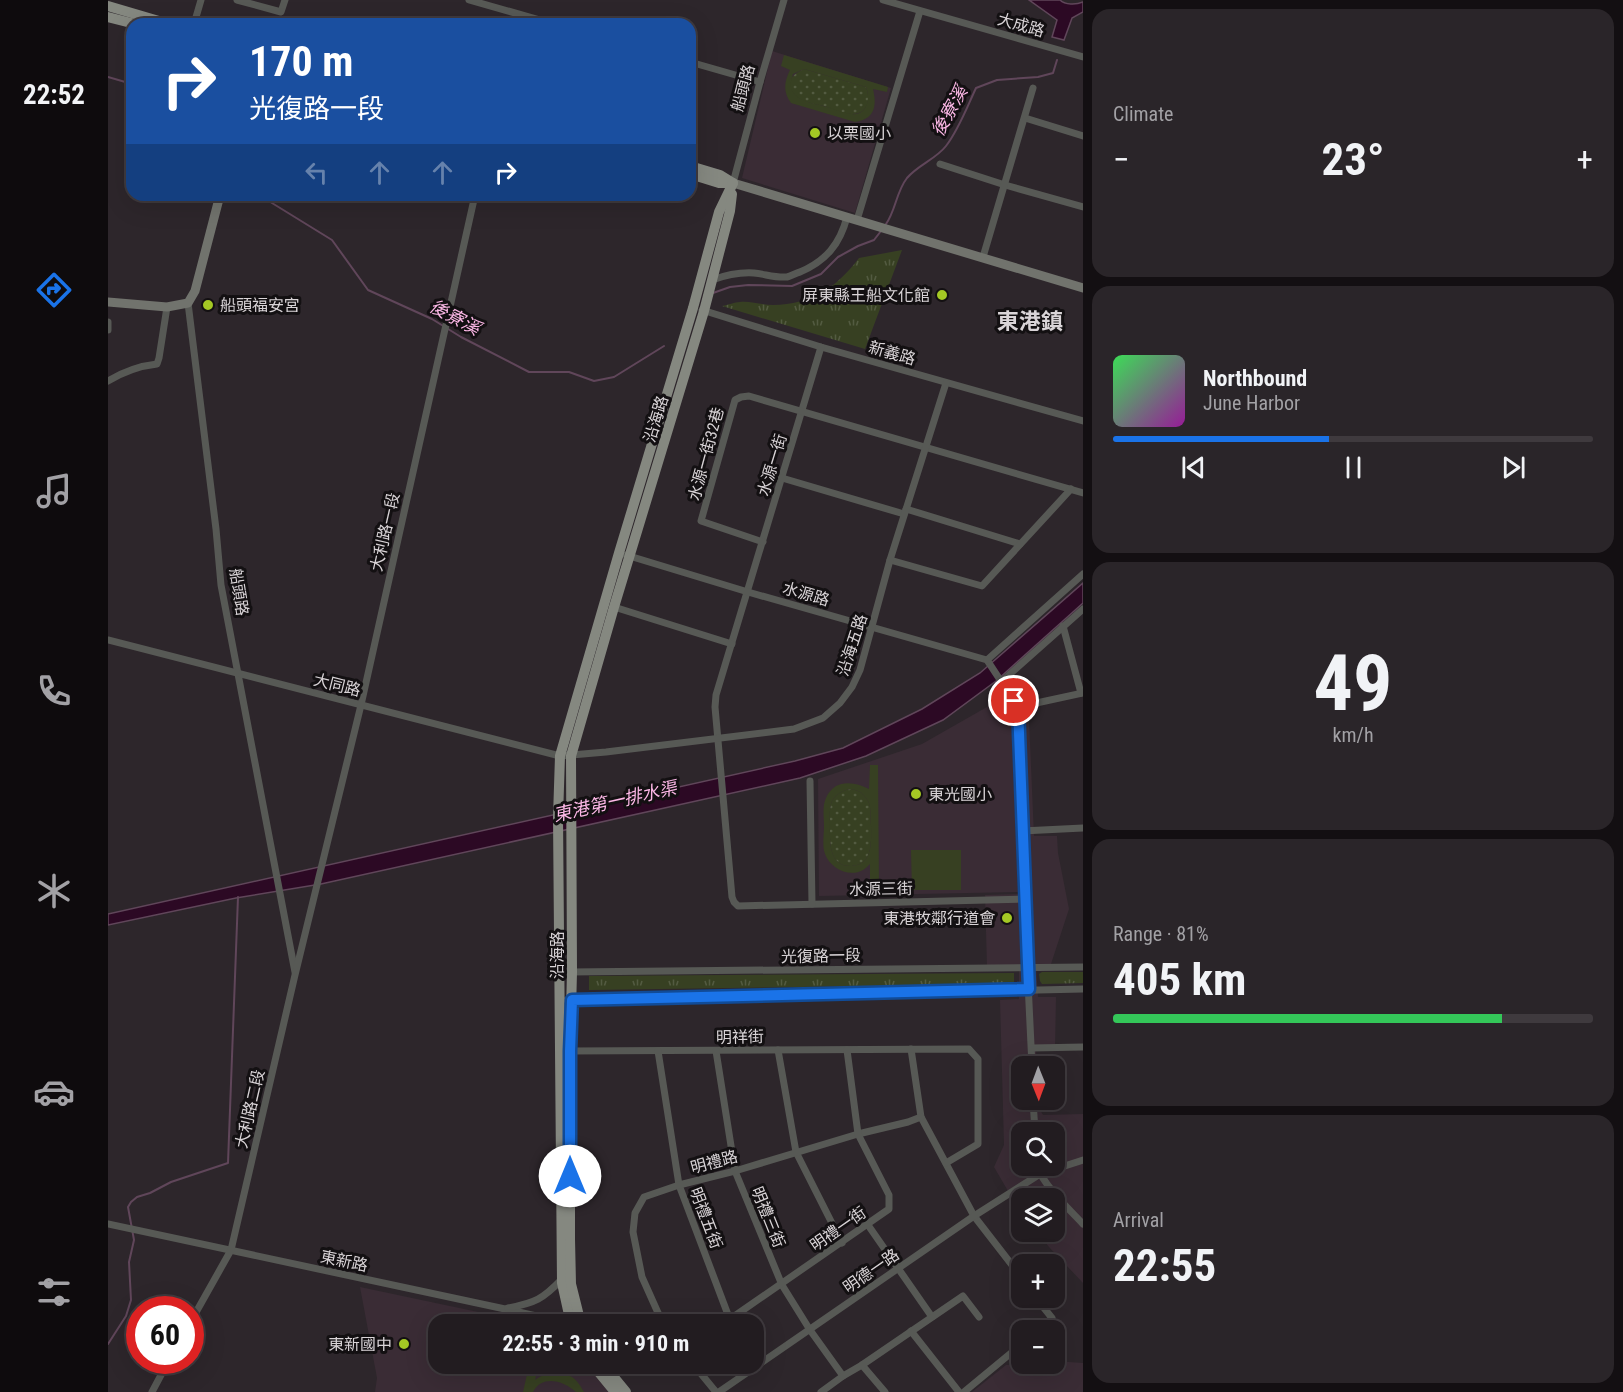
<!DOCTYPE html>
<html lang="en">
<head>
<meta charset="utf-8">
<style>
	:root { --surface:#221c20; --page:#2a2529; --text:#f1f3f6; --muted:#a2a1a5; --line:#3f3a3e; --accent:#1a73e8 }
	body { margin:0; font-family:"Roboto Condensed","Noto Sans TC",sans-serif; background:var(--page); color:var(--text); height:100vh; display:flex; flex-direction:column; font-size:22px; white-space:nowrap }
	* { box-sizing:border-box; margin:0 }
	p { font-size:20px; color:var(--muted) }
	.icon { flex:none; width:33px; height:33px; fill:none; stroke:currentColor; stroke-width:2; stroke-linecap:round; stroke-linejoin:round }
	.map { position:relative; flex:1; overflow:hidden }
	.drawer { display:flex; flex-direction:column; gap:9px; padding:9px; background:#130f12; width:540px }
	.drawer>* { flex:none }
	.top-card { position:absolute; left:18px; top:18px; width:570px; height:183px; border-radius:18px; box-shadow:0 6px 24px #0002,0 0 0 2px var(--line); background:#1a4fa0; color:#fff; overflow:hidden }
	.needle { width:39px; rotate:179deg }
	.tools { position:absolute; left:903px; top:1056px; display:grid; gap:12px }
	.tools a { display:grid; place-items:center; width:54px; height:54px; border-radius:12px; background:var(--surface); box-shadow:0 6px 24px #0002,0 0 0 2px var(--line); font-size:30px }
	.speed { position:absolute; left:18px; top:1296px; display:flex; gap:12px; font-size:30px; font-weight:700; text-align:center }
	.speed>* { display:grid; place-content:center; width:78px; height:78px; border-radius:50%; background:var(--surface); box-shadow:0 6px 24px #0002,0 0 0 2px var(--line); line-height:1 }
	.speed .limit { border:9px solid #d22; background:#fff; color:#111 }
	.pin { position:absolute; display:grid; place-items:center; width:51px; height:51px; color:#fff; margin:-26px; border:3px solid #fff; border-radius:50%; box-shadow:0 2px 6px #0007 }
	.me { position:absolute; width:66px; margin:-33px; rotate:0deg; stroke-linejoin:round; filter:drop-shadow(0 0 4px #0008) }
	.turn { display:flex; align-items:center; gap:21px; height:126px; padding:0 24px; font-size:27px }
	.turn .icon { width:78px; height:78px; stroke-width:2.5 }
	.turn b { display:block; font-size:42px; line-height:51px }
	.lanes { display:flex; align-items:center; height:57px; padding:0 24px; background:#0003; justify-content:center; gap:30px; direction:ltr }
	.lanes .off { opacity:.35 }
	.big { font-size:45px; font-weight:700; line-height:1.1 }
	.drawer .widget { flex:1; display:flex; flex-direction:column; justify-content:center; gap:9px; min-width:0; padding:0 21px; border-radius:18px; background:var(--page) }
	.drawer .dial { align-items:center; gap:0 }
	.dial b { font-size:78px; line-height:1 }
	.song { display:flex; align-items:center; gap:18px }
	.cover { width:72px; height:72px; border-radius:9px; background:linear-gradient(135deg,hsl(130 70% 55%),hsl(300 70% 35%)) }
	.played { height:6px; border-radius:3px; background:linear-gradient(90deg,var(--accent) 45%,var(--line) 45%) }
	.keys { display:flex; justify-content:space-around; direction:ltr }
	.heat { display:flex; justify-content:space-between; align-items:center; font-size:33px; direction:ltr }
	.charge { height:9px; border-radius:4px; background:linear-gradient(90deg,#34c759 81%,var(--line) 0) }
	.trip { position:absolute; left:320px; top:1314px; width:336px; height:60px; border-radius:18px; background:var(--surface); box-shadow:0 6px 24px #0002,0 0 0 2px var(--line); font-weight:700; line-height:60px; text-align:center }
	main { display:flex; flex:1; min-height:0 }
	.tabs { display:flex; flex-direction:column; width:108px; justify-content:space-around; align-items:center; background:#0e0b0d; color:var(--muted) }
	.tabs .icon { width:42px; height:42px }
	.tabs .on { color:var(--accent) }
	.tabs b { font-size:27px; color:var(--text) }
	.map>svg:first-child { display:block }
	.built { fill:#3a2c35; fill-rule:evenodd }
	.grass { fill:url(#grass-dots) }
	.park { fill:url(#park-tufts) }
	.pitch { fill:#374022; fill-rule:evenodd }
	.water { fill:#2c0924; stroke:#60465a; stroke-width:1.5 }
	.lines { fill:none; stroke-linecap:round; stroke-linejoin:round }
	.stream { stroke:#60465a; stroke-width:2 }
	.street { stroke:#575955; stroke-width:7 }
	.secondary { stroke:#71736d; stroke-width:9 }
	.primary { stroke:#858880; stroke-width:10 }
	.route-casing { stroke:#114b97; stroke-width:15 }
	.route { stroke:#1a73e8; stroke-width:10 }
	.poi-dot { fill:#a4c824; stroke:#131012; stroke-width:2 }
	.labels { text-anchor:middle; dominant-baseline:central; stroke-width:6; stroke-linejoin:round; paint-order:stroke }
	.street-label { font-size:16px; fill:#d9d4d7; stroke:#131012 }
	.poi-label { font-size:16px; fill:#d9d4d7; stroke:#131012; text-anchor:start }
	.water-label { font-size:18px; font-style:italic; fill:#fdb8e7; stroke:#131012 }
	.district-label { font-size:22px; font-weight:bold; fill:#d9d4d7; stroke:#131012 }
</style>
</head>
<body>
<main>
<nav class="tabs">
<b>22:52</b>
<svg class="icon on" aria-label="directions" viewBox="0 0 24 24"><path d="M12 3l9 9-9 9-9-9zM9 14v-3h6M13 9l2 2-2 2"/></svg>
<svg class="icon" aria-label="music" viewBox="0 0 24 24"><path d="M9 18V5l10-2v13"/><circle cx="6" cy="18" r="3"/><circle cx="16" cy="16" r="3"/></svg>
<svg class="icon" aria-label="phone" viewBox="0 0 24 24"><path d="M5 4h4l2 5-3 2q2 4 5 5l2-3 5 2v4C11 20 4 13 5 4z"/></svg>
<svg class="icon" aria-label="climate" viewBox="0 0 24 24"><path d="M12 3v18M4 7l16 10M4 17L20 7"/></svg>
<svg class="icon" aria-label="car" viewBox="0 0 24 24"><path d="M5 17H2v-5l4-1 3-4h7l3 4 3 1v5h-3M9 17h6M6 11h13"/><circle cx="7" cy="17" r="2"/><circle cx="17" cy="17" r="2"/></svg>
<svg class="icon" aria-label="filters" viewBox="0 0 24 24"><path d="M4 7h16M4 17h16"/><circle cx="9" cy="7" r="2"/><circle cx="15" cy="17" r="2"/></svg>
</nav>
<div class="map">
<svg width="975" height="1392" viewBox="0 0 975 1392">
	<defs>
		<pattern id="grass-dots" width="8" height="8" patternUnits="userSpaceOnUse" patternTransform="scale(1.5)"><rect width="8" height="8" fill="#374022"/><path d="M2 2h.1M6 6h.1" fill="none" stroke="#535b41" stroke-width="1.8" stroke-linecap="round"/></pattern>
		<pattern id="park-tufts" width="24" height="20" patternUnits="userSpaceOnUse" patternTransform="scale(1.5)"><rect width="24" height="20" fill="#374022"/><path d="M3 7l-1-3M5 7V3M7 7l1-3M15 17l-1-3M17 17v-4M19 17l1-3" fill="none" stroke="#535b41"/></pattern>
	</defs>
	<rect width="100%" height="100%" fill="#2d262b"/>
	<g class="built">
		<path d="M664 51 783 88 747 213 634 178Z"/>
		<path d="M893 699 903 711 910 892 711 896 710 779 814 744Z"/>
		<path d="M921 719 926 836H949L950 853 961 909 943 964 928 965 930 997H948L947 1050H928L929 1066H914V1100H930L931 1108 935 1115 975 1114V1283L941 1247 929 1232H946V1198H914L913 1212 907 1203 886 1167 896 1145 892 1000 911 999V966L879 967 877 895 912 894 906 720ZM914 1132H946V1166H914Z"/>
		<path d="M252 1287 427 1324H330V1364H477L501 1392H267L269 1378Z"/>
		<path d="M947 1361 975 1363V1392H864L898 1365 946 1364Z"/>
	</g>
	<g class="grass">
		<path d="M696 69 758 87C763 99 760 115 743 114 735 114 725 109 716 106 707 104 692 102 686 94 676 82 685 74 696 69Z"/>
		<path d="M743 789C749 790 754 792 758 798 764 805 762 815 763 825 763 840 766 864 744 866 720 867 722 841 722 824 722 817 721 808 724 801 728 794 735 790 743 789Z"/>
	</g>
	<g class="park">
		<path d="M794 250 757 349 614 306C620 305 627 302 632 302 643 301 654 305 665 305 704 304 727 289 751 258Z"/>
		<path d="M934 972H975V983L934 984 932 981 931 974Z"/>
		<path d="M906 973V984L481 990V976Z"/>
	</g>
	<g class="pitch">
		<path d="M676 55 780 87 779 92 765 89C769 106 767 119 747 122L683 103C675 92 676 82 682 70L673 66ZM696 69 758 87C763 99 759 116 743 114 735 113 727 109 719 107 709 104 691 102 685 92 681 86 683 80 685 74Z"/>
		<path d="M762 765H770L771 887H762V864C760 866 758 868 755 870 741 878 722 868 717 854 714 846 716 834 716 826 716 817 714 806 718 798 726 779 746 781 761 789ZM743 789C749 790 754 792 758 798 764 805 762 815 763 825 763 840 766 864 744 866 720 867 722 841 722 824 722 817 721 808 724 801 728 794 735 790 743 789Z"/>
		<path d="M803 850H853V890H804Z"/>
		<path d="M420 1370 429 1372 427 1380C437 1372 452 1370 464 1377 469 1380 473 1387 476 1392H468C456 1381 434 1374 425 1392H415Z"/>
	</g>
	<g class="water">
		<path d="M921 0H952C957 5 968 5 975 2V12L964 18 956 40 944 37 949 20Z"/>
		<path d="M975 583V603L888 681 835 720 758 756 692 778 213 884 128 898 0 925V914L687 761 735 748 814 709 872 673Z"/>
	</g>
	<g class="lines">
		<g class="stream">
			<path d="M0 77 24 84"/>
			<path d="M151 195 224 240 260 290 324 319 353 337 421 372H461L486 381 506 377 556 346"/>
			<path d="M778 224C788 210 788 192 799 178 810 165 828 159 838 146 851 129 859 107 868 88L889 80 930 77 945 73 949 60"/>
			<path d="M605 293 622 287 640 285 684 286 713 274 730 257 750 246 766 240 773 231"/>
			<path d="M0 1344 18 1316 23 1300 21 1262 26 1240 20 1207 23 1202 29 1197 42 1193 63 1182 120 1163 130 897"/>
		</g>
		<g class="street">
			<path d="M129 0 173 12 177 0"/>
			<path d="M361 0 446 24"/>
			<path d="M775 0 975 57"/>
			<path d="M86 24 93 0"/>
			<path d="M582 62 652 82"/>
			<path d="M917 118 975 136"/>
			<path d="M832 164 897 185 975 207"/>
			<path d="M625 183 652 82 676 0"/>
			<path d="M749 220 812 11"/>
			<path d="M875 257 925 88"/>
			<path d="M604 280C618 275 631 272 646 273 657 274 667 278 679 277 683 276 688 273 692 272 718 261 732 244 739 217"/>
			<path d="M80 303 108 529 113 585 187 972"/>
			<path d="M594 310 713 347 975 421"/>
			<path d="M0 322V330"/>
			<path d="M713 347 608 695 607 707 624 897 626 902 630 906 916 899"/>
			<path d="M0 381C15 372 31 366 49 364L51 358 59 307"/>
			<path d="M674 478 796 514"/>
			<path d="M798 509 912 544"/>
			<path d="M655 542 593 521 627 400 633 397 641 396 975 493"/>
			<path d="M518 555 640 592 879 660 910 707 916 899 924 1066"/>
			<path d="M782 560 874 586 963 489"/>
			<path d="M506 607 624 644"/>
			<path d="M955 626 973 693"/>
			<path d="M0 640 452 756 498 752 686 729 715 718 732 703 744 687 752 670 782 560 838 383"/>
			<path d="M879 660 975 574"/>
			<path d="M893 682 975 609"/>
			<path d="M910 707 975 693"/>
			<path d="M702 781 704 904"/>
			<path d="M914 831 975 828"/>
			<path d="M462 972 975 967"/>
			<path d="M459 1000 975 989"/>
			<path d="M924 1048 975 1047"/>
			<path d="M803 1049 813 1117 866 1216 914 1278"/>
			<path d="M670 1050 688 1152 734 1243"/>
			<path d="M462 1051 861 1049 870 1059V1144L838 1163"/>
			<path d="M550 1051 571 1185 622 1320"/>
			<path d="M608 1051 627 1171 674 1285 702 1330 735 1376"/>
			<path d="M925 1100 927 1132"/>
			<path d="M929 1166C936 1186 960 1208 975 1224"/>
			<path d="M0 1224 397 1309 464 1324"/>
			<path d="M760 1225 824 1317"/>
			<path d="M928 1298 944 1318 930 1330"/>
			<path d="M400 1308C427 1303 435 1299 454 1279"/>
			<path d="M82 1323 123 1250 187 975 253 705 367 195"/>
			<path d="M555 1324 534 1277 525 1232 527 1213 536 1197 571 1185 627 1171 750 1134 800 1122 813 1117"/>
			<path d="M615 1324 781 1209V1195L750 1134 739 1050"/>
			<path d="M803 1331 851 1392"/>
			<path d="M585 1364 608 1392"/>
			<path d="M754 1365 777 1392"/>
			<path d="M44 1392 61 1360"/>
			<path d="M611 1392 866 1216 932 1174 975 1160"/>
			<path d="M713 1392 735 1376 754 1365 855 1296 871 1317"/>
			<path d="M856 1392 914 1344"/>
		</g>
		<g class="secondary">
			<path d="M625 183 975 288"/>
			<path d="M0 302 59 307 80 303 87 291 112 195"/>
		</g>
		<g class="primary">
			<path d="M0 6 61 24"/>
			<path d="M0 17 27 24"/>
			<path d="M582 166 612 175 625 183"/>
			<path d="M582 174 611 183H622"/>
			<path d="M463 1324 454 1283 450 817 452 756 511 553 585 308 611 212 625 183"/>
			<path d="M473 1324 463 1284 462 1239V1051L464 972 463 756 506 607 596 311 622 211 624 194"/>
			<path d="M484 1364 507 1392"/>
			<path d="M495 1364 518 1392"/>
		</g>
	</g>
	<g class="lines">
		<g class="route-casing">
			<path id="route" d="M462 1176V1051L464 1000 921 989 910 707 906 701"/>
		</g>
		<use href="#route" class="route"/>
	</g>
	<g class="poi-dot">
		<circle cx="707" cy="133" r="6"/>
		<circle cx="834" cy="295" r="6"/>
		<circle cx="100" cy="305" r="6"/>
		<circle cx="808" cy="794" r="6"/>
		<circle cx="899" cy="918" r="6"/>
		<circle cx="296" cy="1344" r="6"/>
	</g>
	<g class="labels">
		<g class="street-label">
			<text transform="translate(913 25) rotate(16)">大成路</text>
			<text transform="translate(635 88) rotate(-75)">船頭路</text>
			<text transform="translate(784 353) rotate(16)">新義路</text>
			<text transform="translate(548 419) rotate(-73)">沿海路</text>
			<text transform="translate(598 454) rotate(-75)">水源一街32巷</text>
			<text transform="translate(664 465) rotate(-73)">水源一街</text>
			<text transform="translate(277 532) rotate(-77)">大利路一段</text>
			<text transform="translate(131 592) rotate(81)">船頭路</text>
			<text transform="translate(698 594) rotate(16)">水源路</text>
			<text transform="translate(744 645) rotate(-72)">沿海五路</text>
			<text transform="translate(229 685) rotate(14)">大同路</text>
			<text transform="translate(773 889) rotate(-1)">水源三街</text>
			<text transform="translate(449 955) rotate(-90)">沿海路</text>
			<text transform="translate(713 956) rotate(-1)">光復路一段</text>
			<text transform="translate(632 1037) rotate(-1)">明祥街</text>
			<text transform="translate(142 1109) rotate(-77)">大利路二段</text>
			<text transform="translate(606 1162) rotate(-15)">明禮路</text>
			<text transform="translate(660 1217) rotate(68)">明禮三街</text>
			<text transform="translate(598 1218) rotate(69)">明禮五街</text>
			<text transform="translate(730 1229) rotate(-35)">明禮一街</text>
			<text transform="translate(236 1261) rotate(12)">東新路</text>
			<text transform="translate(763 1271) rotate(-35)">明德一路</text>
		</g>
		<g class="poi-label">
			<text x="719" y="133">以栗國小</text>
			<text x="822" y="295" text-anchor="end">屏東縣王船文化館</text>
			<text x="112" y="305">船頭福安宮</text>
			<text x="820" y="794">東光國小</text>
			<text x="887" y="918" text-anchor="end">東港牧鄰行道會</text>
			<text x="284" y="1344" text-anchor="end">東新國中</text>
		</g>
		<g class="water-label">
			<text transform="translate(841 111) rotate(-61)">後寮溪</text>
			<text transform="translate(347 317) rotate(28)">後寮溪</text>
			<text transform="translate(507 801) rotate(-13)">東港第一排水渠</text>
		</g>
		<g class="district-label">
			<text x="922" y="321">東港鎮</text>
		</g>
	</g>
</svg>
<div class="tools">
<a><svg class="needle" viewBox="-14 -14 28 28"><path d="M0-13l5 13h-10z" fill="#e53935"/><path d="M0 13l5-13h-10z" fill="#a2a1a5"/></svg></a>
<a><svg class="icon" aria-label="search" viewBox="0 0 24 24"><circle cx="10" cy="10" r="6"/><path d="M15 15l6 6"/></svg></a>
<a><svg class="icon" aria-label="layers" viewBox="0 0 24 24"><path d="M12 4l9 5-9 5-9-5zM3 14l9 5 9-5"/></svg></a>
<a>+</a>
<a>−</a>
</div>
<div class="speed"><div class="limit">60</div></div>
<div class="pin" style="left:906px;top:701px;background:#d93025"><svg class="icon" aria-label="arrive" viewBox="0 0 24 24"><path d="M6 21V4h12l-3 4 3 4H6"/></svg></div>
<svg class="me" style="left:462px;top:1176px" viewBox="-20 -20 40 40"><circle r="19" fill="#fff"/><path d="M0-13L10 11 0 6-10 11z" fill="#1a73e8"/></svg>
<div class="trip">22:55 · 3 min · 910 m</div>
<div class="top-card">
<div class="turn"><svg class="icon" aria-label="right" viewBox="0 0 24 24"><path d="M7 20v-9h11M14 6l5 5-5 5"/></svg><div><b>170 m</b>光復路一段</div></div>
<div class="lanes"><svg class="icon off" aria-label="left" viewBox="0 0 24 24"><path d="M17 20v-9H6M10 6l-5 5 5 5"/></svg><svg class="icon off" aria-label="ahead" viewBox="0 0 24 24"><path d="M12 20V5M6 11l6-6 6 6"/></svg><svg class="icon off" aria-label="ahead" viewBox="0 0 24 24"><path d="M12 20V5M6 11l6-6 6 6"/></svg><svg class="icon" aria-label="right" viewBox="0 0 24 24"><path d="M7 20v-9h11M14 6l5 5-5 5"/></svg></div>
</div>
</div>
<section class="drawer">
<div class="widget"><p>Climate</p>
<div class="heat"><a>−</a><b class="big">23°</b><a>+</a></div>
</div>
<div class="widget">
<div class="song"><i class="cover"></i><div><b>Northbound</b><p>June Harbor</p></div></div>
<div class="played"></div>
<div class="keys"><svg class="icon" aria-label="previous" viewBox="0 0 24 24"><path d="M18 5L8 12l10 7zM5 5v14"/></svg><svg class="icon" aria-label="pause" viewBox="0 0 24 24"><path d="M8 5v14M16 5v14"/></svg><svg class="icon" aria-label="next" viewBox="0 0 24 24"><path d="M6 5l10 7-10 7zM19 5v14"/></svg></div>
</div>
<div class="widget dial"><b>49</b><p>km/h</p></div>
<div class="widget"><p>Range · 81%</p><b class="big">405 km</b><div class="charge"></div></div>
<div class="widget"><p>Arrival</p><b class="big">22:55</b></div>
</section>
</main>
</body>
</html>
